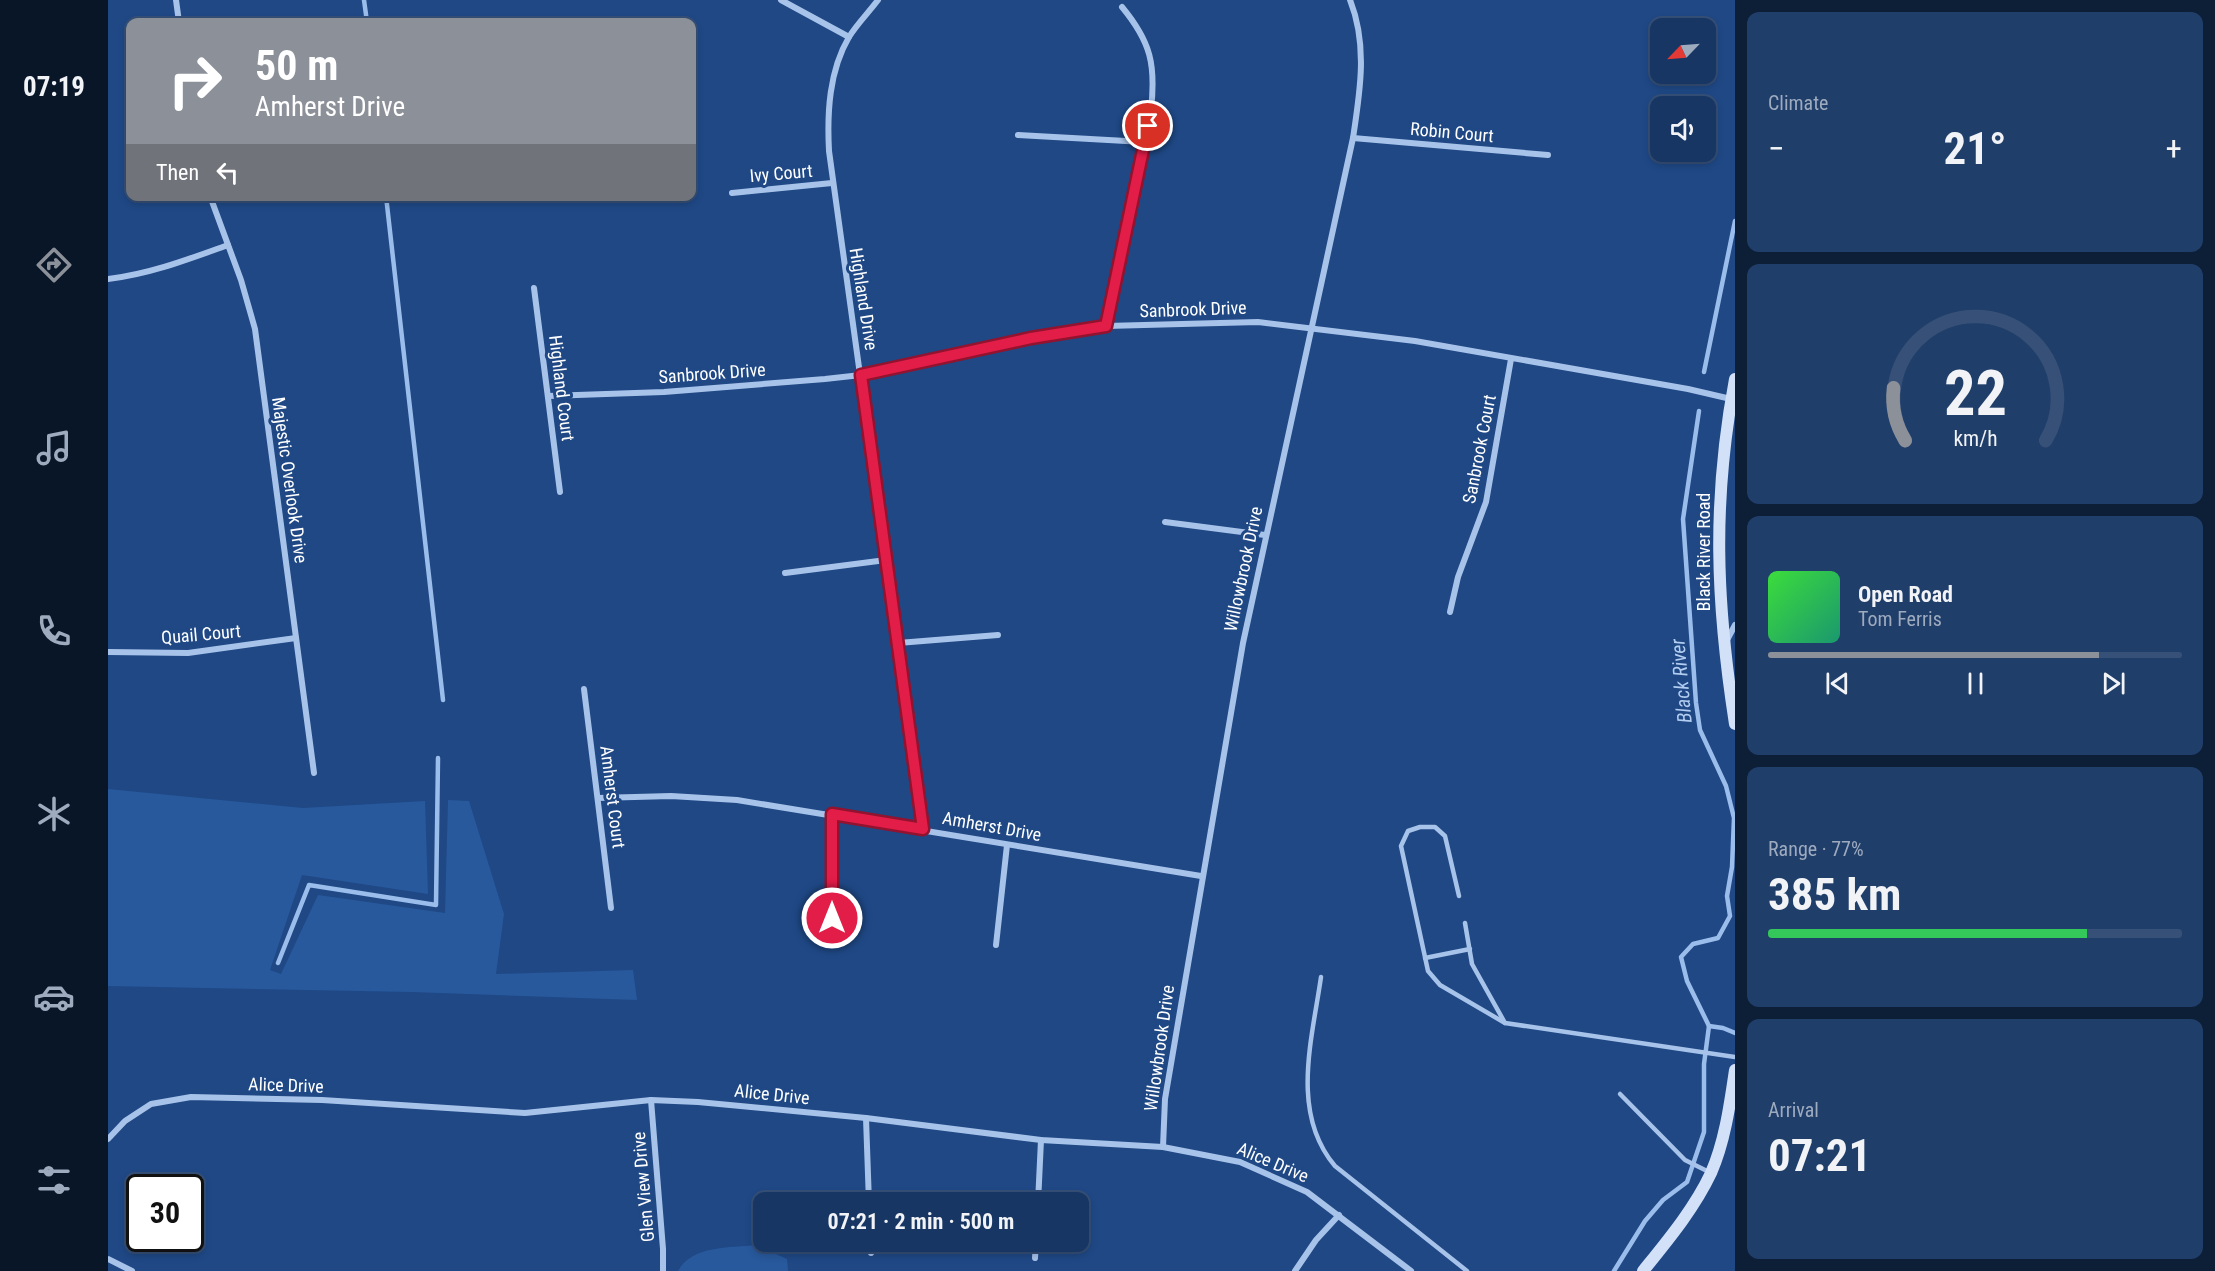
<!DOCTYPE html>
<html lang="en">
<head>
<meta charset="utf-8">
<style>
	:root { --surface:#173664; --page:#203e6a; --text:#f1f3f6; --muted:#9eabbf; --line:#365078; --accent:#8c9099 }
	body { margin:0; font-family:"Roboto Condensed",sans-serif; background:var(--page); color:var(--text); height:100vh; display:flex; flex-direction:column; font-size:22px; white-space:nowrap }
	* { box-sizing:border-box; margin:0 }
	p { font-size:20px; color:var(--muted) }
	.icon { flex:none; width:33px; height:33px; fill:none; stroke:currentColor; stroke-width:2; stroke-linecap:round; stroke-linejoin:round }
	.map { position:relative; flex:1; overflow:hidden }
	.side { display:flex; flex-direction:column; gap:12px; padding:12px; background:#0d1e37; width:480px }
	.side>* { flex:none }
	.banner { position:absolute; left:18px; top:18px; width:570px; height:183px; border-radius:12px; box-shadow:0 3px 9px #0003,0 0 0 2px var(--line); background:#8c9099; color:#fff; overflow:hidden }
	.needle { width:39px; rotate:245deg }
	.fabs { position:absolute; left:1542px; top:18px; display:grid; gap:12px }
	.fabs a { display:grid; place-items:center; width:66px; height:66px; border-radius:12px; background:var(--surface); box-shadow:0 3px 9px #0003,0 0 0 2px var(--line); font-size:30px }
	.speed { position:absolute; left:18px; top:1174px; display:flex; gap:12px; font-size:30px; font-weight:700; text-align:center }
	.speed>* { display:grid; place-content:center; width:78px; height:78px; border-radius:50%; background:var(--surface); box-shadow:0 3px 9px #0003,0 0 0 2px var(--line); line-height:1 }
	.speed .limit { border:3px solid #111; border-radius:9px; background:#fff; color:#111 }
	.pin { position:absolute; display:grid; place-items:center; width:51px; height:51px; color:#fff; margin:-26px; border:3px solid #fff; border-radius:50%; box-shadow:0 2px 6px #0007 }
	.me { position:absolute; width:66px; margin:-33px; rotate:0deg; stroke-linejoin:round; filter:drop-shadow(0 0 4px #0008) }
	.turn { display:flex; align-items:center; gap:21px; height:126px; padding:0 30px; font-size:27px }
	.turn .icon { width:78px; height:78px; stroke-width:2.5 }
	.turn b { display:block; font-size:42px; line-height:51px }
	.then { display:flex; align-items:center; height:57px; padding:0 30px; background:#0003; gap:12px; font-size:22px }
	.big { font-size:45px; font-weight:700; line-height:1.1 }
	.side .card { flex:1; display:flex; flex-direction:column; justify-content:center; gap:9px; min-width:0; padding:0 21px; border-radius:12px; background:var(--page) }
	.side .dial { align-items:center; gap:0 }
	.dial svg { height:156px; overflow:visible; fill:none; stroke:var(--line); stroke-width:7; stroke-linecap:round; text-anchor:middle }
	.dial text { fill:var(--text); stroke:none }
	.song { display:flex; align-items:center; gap:18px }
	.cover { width:72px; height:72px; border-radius:9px; background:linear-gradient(135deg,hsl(120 70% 55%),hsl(160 70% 35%)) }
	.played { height:6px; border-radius:3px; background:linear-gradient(90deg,var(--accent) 80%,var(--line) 80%) }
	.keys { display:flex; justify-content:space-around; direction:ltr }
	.heat { display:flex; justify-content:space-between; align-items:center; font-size:33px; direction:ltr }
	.charge { height:9px; border-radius:4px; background:linear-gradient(90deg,#34c759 77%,var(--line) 0) }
	.trip { position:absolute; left:645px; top:1192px; width:336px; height:60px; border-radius:12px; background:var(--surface); box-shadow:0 3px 9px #0003,0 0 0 2px var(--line); font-weight:700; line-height:60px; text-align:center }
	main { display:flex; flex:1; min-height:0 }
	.tabs { display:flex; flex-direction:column; width:108px; justify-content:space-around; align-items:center; background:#091628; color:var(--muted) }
	.tabs .icon { width:42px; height:42px }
	.tabs .active { color:var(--accent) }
	.tabs b { font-size:27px; color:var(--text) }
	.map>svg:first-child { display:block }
	.green { fill:#28599d }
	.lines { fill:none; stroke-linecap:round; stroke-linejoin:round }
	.stream { stroke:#9abdeb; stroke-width:4.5 }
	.lane { stroke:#a7c3ea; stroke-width:4.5 }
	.street { stroke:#a7c3ea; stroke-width:6 }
	.secondary { stroke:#d2e1f8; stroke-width:12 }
	.route-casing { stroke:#92132f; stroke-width:15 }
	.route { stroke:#e11d48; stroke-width:10 }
	.labels { text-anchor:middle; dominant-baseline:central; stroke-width:6; stroke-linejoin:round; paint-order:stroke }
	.street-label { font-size:18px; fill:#fff; stroke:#1f4885 }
	.water-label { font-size:20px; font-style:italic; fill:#b2cdf1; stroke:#1f4885 }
</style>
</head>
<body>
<main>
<nav class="tabs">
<b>07:19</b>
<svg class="icon active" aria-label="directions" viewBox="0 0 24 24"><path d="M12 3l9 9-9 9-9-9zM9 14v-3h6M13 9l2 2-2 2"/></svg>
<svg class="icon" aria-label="music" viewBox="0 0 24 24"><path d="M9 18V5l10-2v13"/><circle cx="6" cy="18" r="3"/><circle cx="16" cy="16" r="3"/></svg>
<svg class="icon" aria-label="phone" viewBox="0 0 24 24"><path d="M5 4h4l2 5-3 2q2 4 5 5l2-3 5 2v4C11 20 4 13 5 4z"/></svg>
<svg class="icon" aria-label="climate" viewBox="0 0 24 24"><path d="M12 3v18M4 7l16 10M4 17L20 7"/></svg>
<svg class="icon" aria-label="car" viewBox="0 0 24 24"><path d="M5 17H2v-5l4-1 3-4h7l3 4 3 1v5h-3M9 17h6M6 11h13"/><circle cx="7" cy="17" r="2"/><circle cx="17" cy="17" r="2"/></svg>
<svg class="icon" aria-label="filters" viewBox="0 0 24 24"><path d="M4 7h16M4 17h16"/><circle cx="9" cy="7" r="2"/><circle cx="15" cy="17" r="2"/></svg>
</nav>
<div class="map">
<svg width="1627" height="1271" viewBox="0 0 1627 1271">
	<rect width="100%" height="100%" fill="#1f4885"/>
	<g class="green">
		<path d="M0 789 195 808 317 801 320 894 194 875 162 970 173 974 210 895 337 913 340 800 361 801 396 914 388 974 525 970 529 1000 304 992 0 986Z"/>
		<path d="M648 1245 679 1259 680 1271H570C584 1245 622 1248 648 1245Z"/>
	</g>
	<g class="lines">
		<g class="stream">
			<path d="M256 0 259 22"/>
			<path d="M278 196 335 700"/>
			<path d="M1596 372 1627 221"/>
			<path d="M1591 411 1575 519 1588 703 1592 730 1618 786 1626 818 1624 867 1619 896 1622 916 1610 938 1585 944 1573 957 1579 981 1601 1026 1615 1028 1627 1033"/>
			<path d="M170 963 201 885 328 905 330 758"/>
			<path d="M1506 1271 1537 1221 1555 1200 1579 1182 1596 1132V1064L1601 1026"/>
		</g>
		<g class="lane">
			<path d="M1351 896 1337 836 1327 827H1312L1300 831 1293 846 1320 971 1332 985 1397 1023 1627 1057"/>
			<path d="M1357 923 1364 964 1397 1023"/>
			<path d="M1317 958 1362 949"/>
			<path d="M1213 977C1204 1040 1182 1113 1227 1166L1359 1271"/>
			<path d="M1512 1094 1577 1160 1603 1173"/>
		</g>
		<g class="street">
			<path d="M68 0 71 22"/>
			<path d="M673 0 741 37"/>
			<path d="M770 0C761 12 749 24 741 37 721 71 719 113 721 151L815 829"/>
			<path d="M910 135 1036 142"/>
			<path d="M1245 138 1440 155"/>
			<path d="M624 193 724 183"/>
			<path d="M102 196 133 280 147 329 206 773"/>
			<path d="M0 279C42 274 81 259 120 245"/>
			<path d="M426 288 452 492"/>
			<path d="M998 326 1043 110C1048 65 1043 42 1014 7"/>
			<path d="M440 396 556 392 717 379 753 375 923 338 998 326 1150 322 1307 341 1580 389 1623 399"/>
			<path d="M1057 522 1157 535"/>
			<path d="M677 573 778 560"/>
			<path d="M1342 612 1350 577 1378 502 1403 359"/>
			<path d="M1619 640 1627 625"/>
			<path d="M790 643 890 635"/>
			<path d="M0 652 80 653 188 638"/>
			<path d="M476 689 503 908"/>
			<path d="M490 798 563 796 629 800 1093 876"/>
			<path d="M724 918 725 814"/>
			<path d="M888 945 899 845"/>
			<path d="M543 1100 555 1249V1271"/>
			<path d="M758 1118 761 1203"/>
			<path d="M0 1139 17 1121 43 1104 83 1097 214 1100 417 1113 543 1100 590 1102 758 1118 933 1140 1055 1147 1132 1162 1199 1192 1303 1271"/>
			<path d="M1055 1147 1057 1099 1135 643 1245 138C1252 92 1260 45 1242 0"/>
			<path d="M930 1203 933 1140"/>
			<path d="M762 1242 763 1253"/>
			<path d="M927 1258 928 1242"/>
			<path d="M0 1259 24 1271"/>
			<path d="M1187 1271 1208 1240 1231 1215"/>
		</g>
		<g class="secondary">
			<path d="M1627 379C1604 501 1608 602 1627 724"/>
			<path d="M1535 1271C1560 1240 1586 1209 1603 1173 1617 1141 1622 1104 1627 1070"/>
		</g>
	</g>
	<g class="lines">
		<g class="route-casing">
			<path id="route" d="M724 918V814L815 829 753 375 923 338 998 326 1040 126"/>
		</g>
		<use href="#route" class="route"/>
	</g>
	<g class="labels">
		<g class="street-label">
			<text transform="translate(1344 132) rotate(5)">Robin Court</text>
			<text transform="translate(673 173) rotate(-5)">Ivy Court</text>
			<text transform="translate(756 299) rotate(81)">Highland Drive</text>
			<text transform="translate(1085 309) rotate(-2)">Sanbrook Drive</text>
			<text transform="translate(604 373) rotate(-4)">Sanbrook Drive</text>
			<text transform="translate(454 388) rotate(83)">Highland Court</text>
			<text transform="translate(1371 449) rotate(-79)">Sanbrook Court</text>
			<text transform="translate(182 480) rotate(82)">Majestic Overlook Drive</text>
			<text transform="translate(1595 552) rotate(-90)">Black River Road</text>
			<text transform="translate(1135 569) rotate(-78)">Willowbrook Drive</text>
			<text transform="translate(93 634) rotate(-5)">Quail Court</text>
			<text transform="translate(505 797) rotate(83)">Amherst Court</text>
			<text transform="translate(884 826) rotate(10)">Amherst Drive</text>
			<text transform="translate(1051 1048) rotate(-82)">Willowbrook Drive</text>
			<text transform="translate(178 1085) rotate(2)">Alice Drive</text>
			<text transform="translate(664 1094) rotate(6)">Alice Drive</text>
			<text transform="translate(1165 1162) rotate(23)">Alice Drive</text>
			<text transform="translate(535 1187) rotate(-95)">Glen View Drive</text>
		</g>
		<g class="water-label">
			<text transform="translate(1573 681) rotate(-95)">Black River</text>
		</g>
	</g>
</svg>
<div class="fabs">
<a><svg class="needle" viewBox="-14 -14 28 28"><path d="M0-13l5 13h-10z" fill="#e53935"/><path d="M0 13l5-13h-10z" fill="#9eabbf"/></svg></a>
<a><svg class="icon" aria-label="sound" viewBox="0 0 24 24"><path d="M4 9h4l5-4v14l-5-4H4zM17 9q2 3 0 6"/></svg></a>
</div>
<div class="speed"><div class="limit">30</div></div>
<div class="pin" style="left:1040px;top:126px;background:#d93025"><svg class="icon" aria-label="arrive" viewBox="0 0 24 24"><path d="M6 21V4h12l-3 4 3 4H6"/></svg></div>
<svg class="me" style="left:724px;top:918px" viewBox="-20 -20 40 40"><circle r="17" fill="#e11d48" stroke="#fff" stroke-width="3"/><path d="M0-11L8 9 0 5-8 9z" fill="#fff"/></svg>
<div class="trip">07:21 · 2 min · 500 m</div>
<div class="banner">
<div class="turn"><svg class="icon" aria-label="right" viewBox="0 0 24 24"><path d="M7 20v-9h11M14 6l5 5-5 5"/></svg><div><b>50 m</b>Amherst Drive</div></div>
<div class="then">Then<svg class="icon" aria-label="left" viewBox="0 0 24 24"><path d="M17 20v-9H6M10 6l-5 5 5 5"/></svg></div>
</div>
</div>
<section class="side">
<div class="card"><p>Climate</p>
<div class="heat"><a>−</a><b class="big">21°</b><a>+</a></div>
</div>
<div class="card dial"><svg viewBox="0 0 100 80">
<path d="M14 69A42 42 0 1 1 86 69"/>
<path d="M14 69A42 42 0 0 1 8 42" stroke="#8c9099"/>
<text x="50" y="56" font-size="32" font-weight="700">22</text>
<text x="50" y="72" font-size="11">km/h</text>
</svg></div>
<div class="card">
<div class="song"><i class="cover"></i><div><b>Open Road</b><p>Tom Ferris</p></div></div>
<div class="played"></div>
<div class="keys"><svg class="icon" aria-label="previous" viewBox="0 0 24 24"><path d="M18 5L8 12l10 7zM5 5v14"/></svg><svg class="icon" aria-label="pause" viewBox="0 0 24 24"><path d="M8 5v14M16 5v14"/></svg><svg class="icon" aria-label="next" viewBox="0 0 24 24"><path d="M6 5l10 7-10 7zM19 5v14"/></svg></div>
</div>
<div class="card"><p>Range · 77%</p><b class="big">385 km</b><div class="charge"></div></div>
<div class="card"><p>Arrival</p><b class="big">07:21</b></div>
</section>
</main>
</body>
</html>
